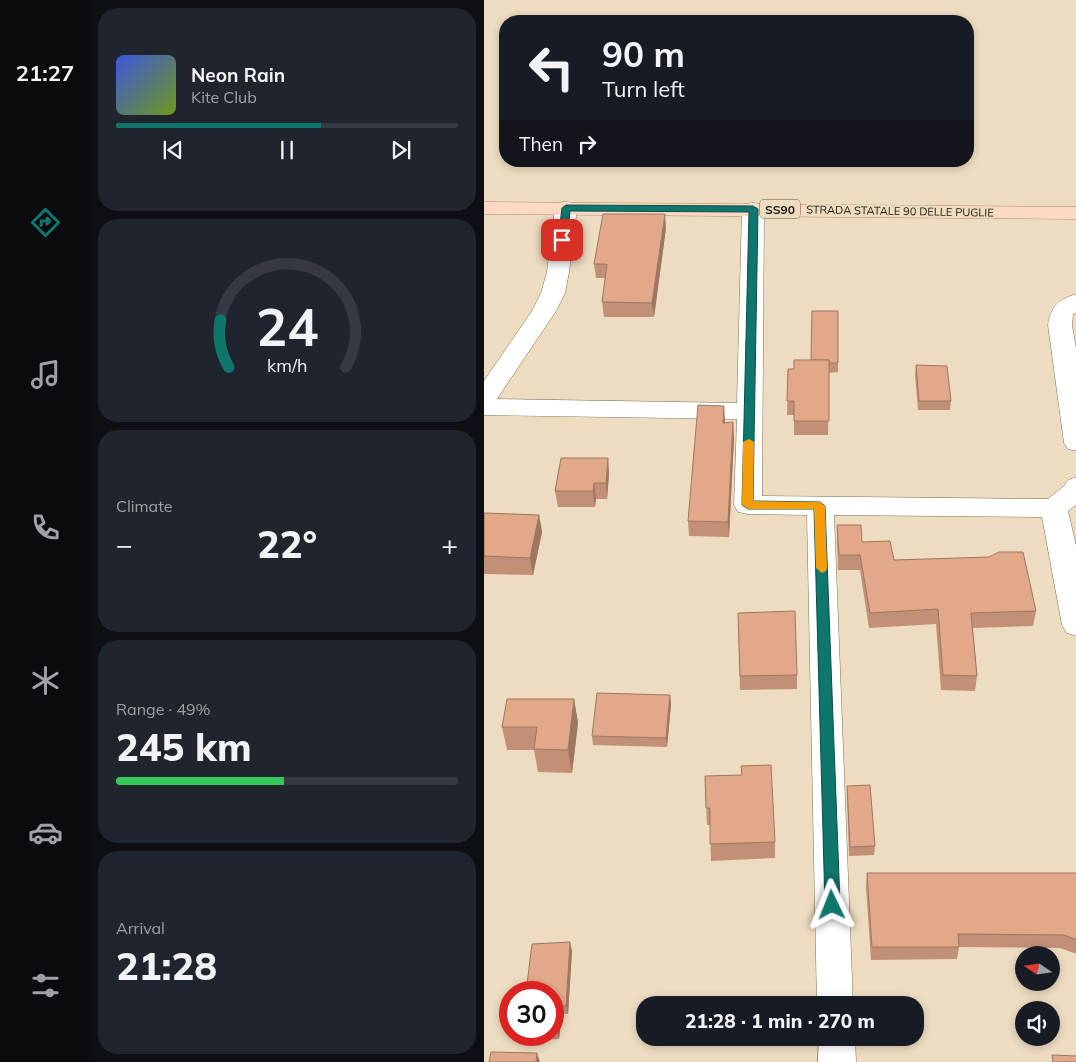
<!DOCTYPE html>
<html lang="en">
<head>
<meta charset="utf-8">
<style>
	:root { --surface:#171b24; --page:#20242c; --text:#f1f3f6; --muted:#9ea1a6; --line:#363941; --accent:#0f766e }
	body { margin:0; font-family:Mulish,sans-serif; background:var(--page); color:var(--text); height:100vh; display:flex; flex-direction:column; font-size:19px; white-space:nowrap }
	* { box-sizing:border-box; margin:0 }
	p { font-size:16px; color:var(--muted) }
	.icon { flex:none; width:28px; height:28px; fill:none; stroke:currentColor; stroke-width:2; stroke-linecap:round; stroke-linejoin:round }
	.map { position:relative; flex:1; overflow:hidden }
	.panel { display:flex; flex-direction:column; gap:8px; padding:8px; background:#0d0f14; width:394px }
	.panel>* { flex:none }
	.hud { position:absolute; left:15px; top:15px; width:475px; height:152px; border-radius:20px; box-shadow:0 2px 8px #0003; background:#171b24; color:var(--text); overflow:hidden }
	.needle { width:32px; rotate:283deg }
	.controls { position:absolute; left:531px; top:946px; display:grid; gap:10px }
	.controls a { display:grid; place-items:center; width:45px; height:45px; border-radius:50%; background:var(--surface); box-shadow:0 2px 8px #0003; font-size:25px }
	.speed { position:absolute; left:15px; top:981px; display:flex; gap:10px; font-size:25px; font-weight:700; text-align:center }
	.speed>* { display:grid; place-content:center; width:65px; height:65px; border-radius:50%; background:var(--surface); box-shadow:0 2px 8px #0003; line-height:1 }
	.speed .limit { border:8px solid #d22; background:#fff; color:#111 }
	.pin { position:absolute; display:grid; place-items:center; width:42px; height:42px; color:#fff; margin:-21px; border-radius:10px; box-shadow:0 2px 8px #0006 }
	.me { position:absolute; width:55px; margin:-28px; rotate:358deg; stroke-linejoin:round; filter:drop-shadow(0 0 4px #0008) }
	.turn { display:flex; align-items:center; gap:18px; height:105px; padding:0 20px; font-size:22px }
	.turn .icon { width:65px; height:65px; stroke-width:2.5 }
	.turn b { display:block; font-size:35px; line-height:42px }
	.then { display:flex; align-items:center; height:48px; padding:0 20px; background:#0003; gap:10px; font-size:19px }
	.big { font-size:38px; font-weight:800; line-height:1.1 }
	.panel .tile { flex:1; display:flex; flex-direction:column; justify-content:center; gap:8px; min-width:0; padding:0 18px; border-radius:20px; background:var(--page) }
	.panel .dial { align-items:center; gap:0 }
	.dial svg { height:130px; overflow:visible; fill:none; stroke:var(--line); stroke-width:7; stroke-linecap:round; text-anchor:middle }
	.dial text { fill:var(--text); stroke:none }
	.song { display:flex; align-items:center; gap:15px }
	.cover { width:60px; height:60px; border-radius:8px; background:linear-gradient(135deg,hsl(230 70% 55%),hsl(80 70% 35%)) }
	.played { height:5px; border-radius:2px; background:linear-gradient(90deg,var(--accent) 60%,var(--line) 60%) }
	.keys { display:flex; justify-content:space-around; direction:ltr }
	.heat { display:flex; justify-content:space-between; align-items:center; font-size:28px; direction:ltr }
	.charge { height:8px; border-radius:4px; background:linear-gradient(90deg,#34c759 49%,var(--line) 0) }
	.trip { position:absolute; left:152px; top:996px; width:288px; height:50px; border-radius:20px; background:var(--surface); box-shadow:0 2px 8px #0003; font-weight:800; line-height:50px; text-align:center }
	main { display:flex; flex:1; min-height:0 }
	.tabs { display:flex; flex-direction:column; width:90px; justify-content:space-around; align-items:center; background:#090b0e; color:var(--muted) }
	.tabs .icon { width:35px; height:35px }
	.tabs .active { color:var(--accent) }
	.tabs b { font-size:22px; color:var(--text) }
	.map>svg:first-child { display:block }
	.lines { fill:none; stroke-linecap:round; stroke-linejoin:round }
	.minor-casing { stroke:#7e6f56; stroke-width:1 }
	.primary-casing { stroke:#ad8669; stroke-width:1 }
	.minor { fill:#fff; fill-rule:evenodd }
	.primary { fill:#fcdac2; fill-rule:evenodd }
	.wall { fill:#c29077 }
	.shaded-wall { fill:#9e7661 }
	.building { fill:#e2a88a; stroke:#9e7661 }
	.route { fill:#0f766e; stroke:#0a4d48 }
	.slow { fill:#f59e0b }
	.labels { text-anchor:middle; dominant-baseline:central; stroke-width:4; stroke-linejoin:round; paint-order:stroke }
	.far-street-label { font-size:11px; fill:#1d170d; stroke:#eddcc0 }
	.shield { fill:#eddcc0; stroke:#5b5243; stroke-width:1 }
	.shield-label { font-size:12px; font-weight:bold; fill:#1d170d }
</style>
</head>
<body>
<main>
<nav class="tabs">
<b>21:27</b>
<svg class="icon active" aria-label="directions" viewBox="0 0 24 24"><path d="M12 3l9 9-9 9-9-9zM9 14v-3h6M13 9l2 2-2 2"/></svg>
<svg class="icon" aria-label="music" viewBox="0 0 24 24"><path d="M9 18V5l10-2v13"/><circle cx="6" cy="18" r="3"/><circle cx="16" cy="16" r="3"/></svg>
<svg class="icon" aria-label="phone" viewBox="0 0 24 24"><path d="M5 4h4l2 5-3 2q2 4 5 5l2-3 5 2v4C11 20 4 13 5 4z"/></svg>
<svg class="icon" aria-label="climate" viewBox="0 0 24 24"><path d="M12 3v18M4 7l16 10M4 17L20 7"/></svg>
<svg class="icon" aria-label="car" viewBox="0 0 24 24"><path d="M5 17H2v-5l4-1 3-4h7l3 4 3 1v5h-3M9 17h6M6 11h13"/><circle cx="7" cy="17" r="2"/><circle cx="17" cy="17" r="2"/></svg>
<svg class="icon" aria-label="filters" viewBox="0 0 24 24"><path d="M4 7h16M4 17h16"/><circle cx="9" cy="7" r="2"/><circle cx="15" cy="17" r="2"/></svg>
</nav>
<section class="panel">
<div class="tile">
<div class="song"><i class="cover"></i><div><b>Neon Rain</b><p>Kite Club</p></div></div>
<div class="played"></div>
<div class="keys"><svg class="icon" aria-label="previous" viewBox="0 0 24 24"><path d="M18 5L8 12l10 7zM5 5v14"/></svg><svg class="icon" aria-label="pause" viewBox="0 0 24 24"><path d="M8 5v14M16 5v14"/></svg><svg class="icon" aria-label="next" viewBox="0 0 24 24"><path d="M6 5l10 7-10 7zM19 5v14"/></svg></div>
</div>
<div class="tile dial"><svg viewBox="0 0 100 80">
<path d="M14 69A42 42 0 1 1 86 69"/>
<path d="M14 69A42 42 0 0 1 9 40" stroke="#0f766e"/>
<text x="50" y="56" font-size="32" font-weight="700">24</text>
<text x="50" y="72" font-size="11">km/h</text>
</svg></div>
<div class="tile"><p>Climate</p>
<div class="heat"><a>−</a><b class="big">22°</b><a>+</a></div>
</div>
<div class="tile"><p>Range · 49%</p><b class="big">245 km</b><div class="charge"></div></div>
<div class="tile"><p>Arrival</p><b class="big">21:28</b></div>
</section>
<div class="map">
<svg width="593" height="1062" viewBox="0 0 593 1062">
	<rect width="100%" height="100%" fill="#eddcc0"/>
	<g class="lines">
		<g class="minor-casing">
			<g id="minor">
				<path d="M82 202 90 203 93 208 85 272 81 293 72 311 13 399 253 403 258 209 261 204 269 203 277 204 280 209 278 496 564 499 580 486 584 480 593 477V504L584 511 593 550V636L583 633 578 625 558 517 350 515 369 1005H333L323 515 264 514 254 512 250 505 253 419 0 415V381L48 311 57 293 63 272 71 208 74 203Z"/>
				<path d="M593 294V312L589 314 588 325 593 354V451L584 449 580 443 564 325C567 307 574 299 593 294Z"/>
				<path d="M335 1038H371L372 1062H334Z"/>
			</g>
		</g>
		<g class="primary-casing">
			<path id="primary" d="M0 202 593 207V219L0 214Z"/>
		</g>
		<use href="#minor" class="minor"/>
		<use href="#primary" class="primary"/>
	</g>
	<g class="wall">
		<path d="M182 228 170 317H120L118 302 122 278H112L110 264Z"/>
		<path d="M310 360 354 363V372L345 373 344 435H310V415H303L304 369H310Z"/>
		<path d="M432 365 467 401 466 410H434L431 375Z"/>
		<path d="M240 423 250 437 245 537 205 536 204 521Z"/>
		<path d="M124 458 125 474 123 499H112L111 507H74L71 491Z"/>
		<path d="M0 513 55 515 58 532 49 575 0 574Z"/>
		<path d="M353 525 378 542 410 560 552 611 549 626 489 628 493 676 491 691 457 690 452 624 385 628 376 570H354L353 540Z"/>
		<path d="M254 613 313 675V689L256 690Z"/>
		<path d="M186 695 187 704 183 747 109 745 108 736Z"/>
		<path d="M90 699 94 723 88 773 54 772 50 750H23L18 727Z"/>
		<path d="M221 776 291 842V858L227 861 226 825H223Z"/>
		<path d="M363 786 391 846 390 855 365 856 363 795Z"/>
		<path d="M383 873H593V954L576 948 475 947 473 959 387 960 382 886Z"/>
		<path d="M88 951 84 1014H78L75 1039 39 1041 38 1035H69V992Z"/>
	</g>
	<g class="shaded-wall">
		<path d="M181 214 182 228 170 317 168 303Z"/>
		<path d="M240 406 241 421 239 438V423Z"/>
		<path d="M249 422 250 437 245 537 244 522Z"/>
		<path d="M124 458 125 474 123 499 122 483Z"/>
		<path d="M110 483 112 499 111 507 109 491Z"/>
		<path d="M55 515 58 532 49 575 46 558Z"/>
		<path d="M186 695 187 704 183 747 182 738Z"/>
		<path d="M90 699 94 723 88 773 84 750Z"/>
		<path d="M86 942 88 951 84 1014 82 1006Z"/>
		<path d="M76 1006 78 1014 75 1039 73 1031Z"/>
		<path d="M53 1053 56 1062H52Z"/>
	</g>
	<g class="building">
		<path d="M119 214H181L168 303 118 302 123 264H110Z"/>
		<path d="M328 311H354V363H345V360H327Z"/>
		<path d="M310 360H345V421H310V401H303L304 369H310Z"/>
		<path d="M432 365 463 366 467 401H435Z"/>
		<path d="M214 405 240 406 239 423 249 422 244 522 204 521Z"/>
		<path d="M77 458H124L122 483H110L109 491H71Z"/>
		<path d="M0 513 55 515 46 558 0 556Z"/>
		<path d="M353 525H377L378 542 406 541 410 560 505 557 515 552H539L552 611 487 613 493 676 459 675 454 609 386 613 376 555H355Z"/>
		<path d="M311 611 313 675 256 676 254 613Z"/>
		<path d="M113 693 186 695 182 738 108 736Z"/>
		<path d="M23 699H90L84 750 50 749 53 727H18Z"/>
		<path d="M287 765 291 842 226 844V808H222L221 776 258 775 257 766Z"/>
		<path d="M386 785 391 846 366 847 363 786Z"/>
		<path d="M383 873H593V940L580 935 474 934 475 947H388Z"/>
		<path d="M86 942 82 1006H76L73 1031H69V992H42L48 944Z"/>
		<path d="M7 1052 53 1053 52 1062H5Z"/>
		<path d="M568 1055 593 1056V1062H569Z"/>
	</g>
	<path class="route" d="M82 205 269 206 274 209 269 501 336 502 341 506 356 905 353 910 348 911 343 910 341 905 330 509H264L258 505 265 212 86 211 83 240 78 243 74 240 78 208Z"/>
	<path class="slow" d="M265 439 270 442 269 501 336 502 341 506 343 568 342 571 338 573 332 568 330 509H264L258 505 259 442Z"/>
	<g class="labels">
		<g class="far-street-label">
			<text transform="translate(416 211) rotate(1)">STRADA STATALE 90 DELLE PUGLIE</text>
		</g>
		<rect class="shield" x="276" y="199.5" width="40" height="19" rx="4"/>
		<g class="shield-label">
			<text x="296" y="209">SS90</text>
		</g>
	</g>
</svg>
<div class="controls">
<a><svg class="needle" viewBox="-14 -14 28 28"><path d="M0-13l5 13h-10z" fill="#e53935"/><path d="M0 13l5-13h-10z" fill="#9ea1a6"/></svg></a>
<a><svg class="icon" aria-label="sound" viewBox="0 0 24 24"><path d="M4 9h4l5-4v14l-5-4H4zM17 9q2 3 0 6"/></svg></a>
</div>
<div class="speed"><div class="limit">30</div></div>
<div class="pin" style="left:78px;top:240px;background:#d93025"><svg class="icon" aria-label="arrive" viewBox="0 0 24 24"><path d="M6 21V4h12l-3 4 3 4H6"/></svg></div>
<svg class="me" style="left:348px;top:905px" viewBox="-20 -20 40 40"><path d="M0-17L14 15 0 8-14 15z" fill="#0f766e" stroke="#fff" stroke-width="4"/></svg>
<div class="trip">21:28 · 1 min · 270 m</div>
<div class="hud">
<div class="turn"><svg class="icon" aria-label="left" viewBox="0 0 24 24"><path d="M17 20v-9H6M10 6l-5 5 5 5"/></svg><div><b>90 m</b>Turn left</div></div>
<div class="then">Then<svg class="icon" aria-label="right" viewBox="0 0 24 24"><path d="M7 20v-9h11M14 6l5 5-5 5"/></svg></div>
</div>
</div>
</main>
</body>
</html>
